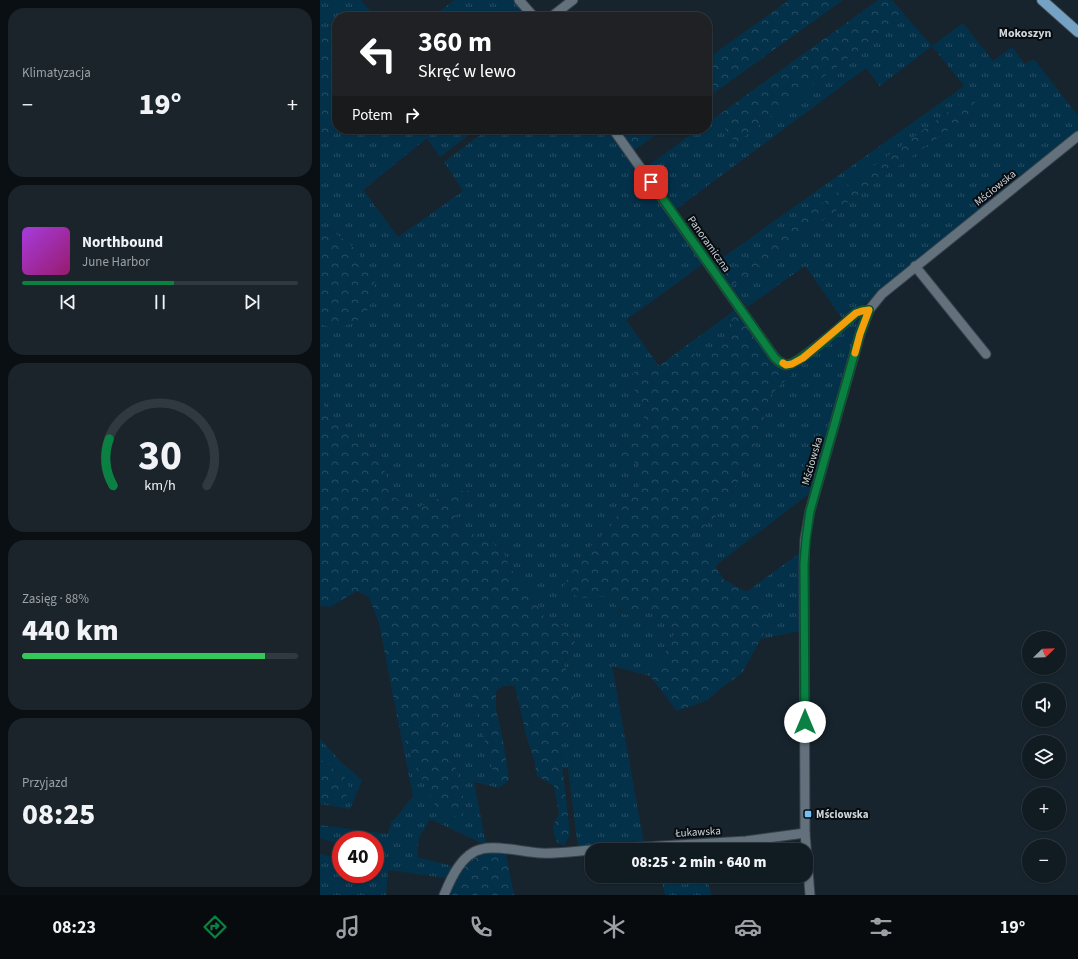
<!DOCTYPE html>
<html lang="pl">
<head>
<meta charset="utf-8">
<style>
	:root { --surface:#111b22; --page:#1a242a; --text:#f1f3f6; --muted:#9ca1a5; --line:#303940; --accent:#0b8043 }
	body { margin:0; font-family:"Source Sans 3",sans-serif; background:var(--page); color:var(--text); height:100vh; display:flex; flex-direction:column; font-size:15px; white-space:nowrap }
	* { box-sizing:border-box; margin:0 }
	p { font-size:13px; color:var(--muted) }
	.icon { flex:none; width:22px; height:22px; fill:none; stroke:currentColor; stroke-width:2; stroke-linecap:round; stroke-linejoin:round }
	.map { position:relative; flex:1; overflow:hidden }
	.details { display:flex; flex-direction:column; gap:8px; padding:8px; background:#090f13; width:320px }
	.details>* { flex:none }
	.banner { position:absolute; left:12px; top:12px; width:380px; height:122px; border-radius:16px; box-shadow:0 1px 3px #0004,0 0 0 1px var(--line); background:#202124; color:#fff; overflow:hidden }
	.needle { width:26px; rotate:67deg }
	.buttons { position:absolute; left:702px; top:631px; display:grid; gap:8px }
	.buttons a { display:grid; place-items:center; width:44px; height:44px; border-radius:50%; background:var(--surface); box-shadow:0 1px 3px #0004,0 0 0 1px var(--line); font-size:20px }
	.speed { position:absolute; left:12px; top:831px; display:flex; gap:8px; font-size:20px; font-weight:700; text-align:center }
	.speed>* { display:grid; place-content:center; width:52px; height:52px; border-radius:50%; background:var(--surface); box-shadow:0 1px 3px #0004,0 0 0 1px var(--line); line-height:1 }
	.speed .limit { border:6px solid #d22; background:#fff; color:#111 }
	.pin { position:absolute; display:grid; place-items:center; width:34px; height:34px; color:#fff; margin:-17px; border-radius:8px; box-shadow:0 2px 6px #0006 }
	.me { position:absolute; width:44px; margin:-22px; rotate:0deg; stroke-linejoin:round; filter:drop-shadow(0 0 3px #0008) }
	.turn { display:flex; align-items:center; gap:14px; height:84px; padding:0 20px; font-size:18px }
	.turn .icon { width:52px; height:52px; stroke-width:2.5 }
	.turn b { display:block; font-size:28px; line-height:34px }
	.then { display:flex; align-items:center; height:38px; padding:0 20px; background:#0003; gap:8px; font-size:15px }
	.big { font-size:30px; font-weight:800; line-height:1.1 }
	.details .tile { flex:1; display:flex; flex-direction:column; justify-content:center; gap:6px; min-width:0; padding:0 14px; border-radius:16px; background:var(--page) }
	.details .dial { align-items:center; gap:0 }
	.dial svg { height:104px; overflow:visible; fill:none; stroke:var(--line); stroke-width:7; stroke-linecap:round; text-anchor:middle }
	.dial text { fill:var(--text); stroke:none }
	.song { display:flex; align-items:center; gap:12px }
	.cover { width:48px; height:48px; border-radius:6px; background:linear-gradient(135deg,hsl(280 70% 55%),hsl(320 70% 35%)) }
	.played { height:4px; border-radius:2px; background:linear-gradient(90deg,var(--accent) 55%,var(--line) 55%) }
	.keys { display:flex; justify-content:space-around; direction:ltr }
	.heat { display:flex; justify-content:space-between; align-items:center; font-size:22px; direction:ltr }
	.charge { height:6px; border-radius:3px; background:linear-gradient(90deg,#34c759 88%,var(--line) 0) }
	.trip { position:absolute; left:265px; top:843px; width:228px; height:40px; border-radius:16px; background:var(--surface); box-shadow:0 1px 3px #0004,0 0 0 1px var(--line); font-weight:800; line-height:40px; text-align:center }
	.menu { display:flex; height:64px; justify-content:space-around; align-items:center; background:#070b0e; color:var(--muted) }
	.menu .icon { width:28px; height:28px }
	.menu .selected { color:var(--accent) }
	.menu b { font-size:18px; color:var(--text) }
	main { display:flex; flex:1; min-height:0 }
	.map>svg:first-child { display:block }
	.grass { fill:url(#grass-tufts); fill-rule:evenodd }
	.forest { fill:url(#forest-crowns) }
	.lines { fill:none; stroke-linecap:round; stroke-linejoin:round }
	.minor-casing { stroke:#384149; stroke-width:11 }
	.major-casing { stroke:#384149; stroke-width:12 }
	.minor { stroke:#62717c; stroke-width:9 }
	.major { stroke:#75a2c2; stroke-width:10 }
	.route-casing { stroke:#07532c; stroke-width:10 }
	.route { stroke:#0b8043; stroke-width:7 }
	.slow { stroke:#f59e0b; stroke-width:7 }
	.poi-dot { fill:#74c0f6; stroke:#070c10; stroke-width:1.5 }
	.labels { text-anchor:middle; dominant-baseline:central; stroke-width:4; stroke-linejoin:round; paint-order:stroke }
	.street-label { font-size:11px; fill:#ced6dc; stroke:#070c10 }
	.poi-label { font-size:11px; font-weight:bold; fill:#ced6dc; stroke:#070c10; text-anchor:start }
	.neighbourhood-label { font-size:12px; font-weight:bold; fill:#ced6dc; stroke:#070c10 }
</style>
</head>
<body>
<main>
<section class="details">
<div class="tile"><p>Klimatyzacja</p>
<div class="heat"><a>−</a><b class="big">19°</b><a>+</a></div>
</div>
<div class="tile">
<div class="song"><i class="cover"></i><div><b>Northbound</b><p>June Harbor</p></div></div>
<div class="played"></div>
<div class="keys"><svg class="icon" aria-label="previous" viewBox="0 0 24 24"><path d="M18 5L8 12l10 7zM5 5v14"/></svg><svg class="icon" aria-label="pause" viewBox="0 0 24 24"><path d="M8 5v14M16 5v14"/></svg><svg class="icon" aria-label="next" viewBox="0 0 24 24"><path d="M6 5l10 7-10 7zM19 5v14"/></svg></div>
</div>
<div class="tile dial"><svg viewBox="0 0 100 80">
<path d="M14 69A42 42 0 1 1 86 69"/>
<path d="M14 69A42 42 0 0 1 11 33" stroke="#0b8043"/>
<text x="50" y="56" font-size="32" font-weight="700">30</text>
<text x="50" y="72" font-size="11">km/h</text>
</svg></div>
<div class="tile"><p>Zasięg · 88%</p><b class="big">440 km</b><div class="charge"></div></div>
<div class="tile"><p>Przyjazd</p><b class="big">08:25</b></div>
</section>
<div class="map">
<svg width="758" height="895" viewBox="0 0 758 895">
	<defs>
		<pattern id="grass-tufts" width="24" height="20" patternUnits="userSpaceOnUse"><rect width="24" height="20" fill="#04314a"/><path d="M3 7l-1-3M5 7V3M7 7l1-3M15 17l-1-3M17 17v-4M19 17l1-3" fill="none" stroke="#274e64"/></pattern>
		<pattern id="forest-crowns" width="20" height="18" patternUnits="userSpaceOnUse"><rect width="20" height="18" fill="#04314a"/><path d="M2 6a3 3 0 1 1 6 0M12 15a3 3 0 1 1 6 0" fill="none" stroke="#274e64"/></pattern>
	</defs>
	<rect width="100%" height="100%" fill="#17242d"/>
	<g class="grass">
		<path d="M0 0H41L55 17H17V41H13L0 35Z"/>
		<path d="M134 0H193L208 17H113Z"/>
		<path d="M585 15 612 46 643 23 673 61 692 47 705 64 714 59 758 116V131L524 321 485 266 427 307 411 286 659 108 402 276 394 264 644 86 612 46 560 86 546 68 355 210 326 167 379 129H387V123L396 117 416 142Z"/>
		<path d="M35 129H157L120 157 107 138 43 190 78 237 143 191 124 162 168 129H288L383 264 306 320 339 366 317 370 312 385 322 403 324 420 318 431 302 442 296 455 307 458 318 464 322 478 317 492 301 503 296 519 287 531 270 547 258 562 274 596H288L302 613 313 616 323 606 355 632 343 657 330 676 292 666 324 843 258 848 248 768H242L241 737 249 718 251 682 244 665 249 651 256 640 248 628 224 617 212 593 197 578 189 566 183 551 147 532 130 529V523L155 492 136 491 95 509 72 496 60 456 48 446 30 438 0 401V324L3 325 31 245 16 234 0 227V141L21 131Z"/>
		<path d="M416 309 417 315 411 320 413 333 403 345 378 358 363 348Z"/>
		<path d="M536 319 540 320 490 493 395 566 390 558 374 551 373 536 407 500 430 461 451 395 458 387 471 375 467 372Z"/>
		<path d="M481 552 480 631 441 639 450 622 443 600 426 592Z"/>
		<path d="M146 689 156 701 168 756 179 788 154 782 166 845 110 819 99 838 97 857 133 866 125 878 68 870 66 895H0V854L13 857 16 843 0 838V825L68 834 72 820H74L93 796 78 722 93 762 145 804 125 727 131 691ZM21 840H55V874H21Z"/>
		<path d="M0 739 22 763 42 780 30 809 0 804V801L14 803 21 774 0 759Z"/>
		<path d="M341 876H387L391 895H345Z"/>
	</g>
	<g class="forest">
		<path d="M469 0H523L387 98V59Z"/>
		<path d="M558 0H572L585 15 416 143 396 117Z"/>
		<path d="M0 35 13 41H17V129H35L21 131 0 141Z"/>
		<path d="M650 96 659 108 411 286 402 276Z"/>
		<path d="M298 129H344L314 150Z"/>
		<path d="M0 227 16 234 31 245 46 264 55 283 51 303 44 317 23 327 15 329 0 324Z"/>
		<path d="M417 315C436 334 451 358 472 375L458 387 451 395 430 461 407 500 396 516 373 536 374 551 390 558 404 580 443 600 450 622 422 673 401 688 388 700 357 711 330 676 343 657 355 632 323 606 313 616 303 613 288 596 260 598 242 589 258 562 270 547 287 531 296 519 300 503 317 492 322 478 318 464 307 458 296 455 302 442 318 431 324 420 322 403 312 385V374L317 370 339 366 363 348 378 357 403 345 413 333 411 320Z"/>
		<path d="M0 401 30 438 48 446 60 456 72 496 95 509 136 491H156L130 523V529L147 532 167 539 183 551 189 566 197 578 212 593 224 617 248 628 256 640 249 651 244 664 251 682 254 694 249 718 241 737V756L250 834 244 846 237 842 234 834 233 826 239 814 234 786 217 776 214 759 207 739 195 686H183L176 691V710L183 740 189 780 179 788 168 756 156 701 146 690 131 691 125 727 145 804 142 820 116 807 93 762 78 721 59 623 49 597 37 591 10 607 0 606Z"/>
		<path d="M0 759 27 779 30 791C21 804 16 804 0 801Z"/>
		<path d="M170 852 186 854 194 895H129C137 876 147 853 170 852Z"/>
	</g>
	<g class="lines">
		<g class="minor-casing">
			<g id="minor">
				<path d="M199 0 214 17"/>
				<path d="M231 17 253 0"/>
				<path d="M293 129 455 358C458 361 462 364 466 365 477 366 525 323 536 313L542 311 549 310"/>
				<path d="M595 266 666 354"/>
				<path d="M273 850 426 841 485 833"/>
				<path d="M124 895C131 878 142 853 162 849 176 845 204 852 220 853 237 854 255 851 272 850"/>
				<path d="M490 895 485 833 484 565 485 539 490 511 540 334 549 310 562 294 758 136"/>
			</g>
		</g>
		<g class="major-casing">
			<path id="major" d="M722 0 758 32"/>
		</g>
		<use href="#minor" class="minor"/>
		<use href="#major" class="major"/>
	</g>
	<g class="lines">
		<g class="route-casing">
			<path id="route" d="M331 182 455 358C458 361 462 364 466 365 477 366 525 323 536 313L542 311 549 310 540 334 490 511 486 539 484 564 485 722"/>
		</g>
		<use href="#route" class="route"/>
		<path class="slow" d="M463 363 466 365 472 364 483 358 536 313 542 311 549 310 540 334 535 353"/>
	</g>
	<rect class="poi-dot" x="484" y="810" width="8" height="8" rx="2"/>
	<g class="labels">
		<g class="street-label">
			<text transform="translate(675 188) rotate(-39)">Mściowska</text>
			<text transform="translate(389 244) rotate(55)">Panoramiczna</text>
			<text transform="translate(492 461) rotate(-74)">Mściowska</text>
			<text transform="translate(378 832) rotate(-3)">Łukawska</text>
		</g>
		<g class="poi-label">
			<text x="496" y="814">Mściowska</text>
		</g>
		<g class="neighbourhood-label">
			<text x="705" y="33">Mokoszyn</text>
		</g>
	</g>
</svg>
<div class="buttons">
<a><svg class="needle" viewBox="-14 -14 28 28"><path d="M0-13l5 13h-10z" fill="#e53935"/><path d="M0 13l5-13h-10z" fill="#9ca1a5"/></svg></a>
<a><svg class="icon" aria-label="sound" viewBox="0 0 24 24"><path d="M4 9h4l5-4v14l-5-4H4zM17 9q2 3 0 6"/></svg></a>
<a><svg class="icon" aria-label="layers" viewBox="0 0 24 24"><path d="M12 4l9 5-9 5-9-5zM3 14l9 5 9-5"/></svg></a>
<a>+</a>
<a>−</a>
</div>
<div class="speed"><div class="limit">40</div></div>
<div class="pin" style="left:331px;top:182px;background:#d93025"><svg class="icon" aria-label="arrive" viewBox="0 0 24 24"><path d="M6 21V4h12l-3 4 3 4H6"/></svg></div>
<svg class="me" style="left:485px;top:722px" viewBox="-20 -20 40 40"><circle r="19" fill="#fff"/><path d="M0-13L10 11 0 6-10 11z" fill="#0b8043"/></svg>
<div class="trip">08:25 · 2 min · 640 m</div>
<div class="banner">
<div class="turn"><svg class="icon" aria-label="left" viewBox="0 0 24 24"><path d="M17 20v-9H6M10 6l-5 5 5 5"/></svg><div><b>360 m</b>Skręć w lewo</div></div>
<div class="then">Potem<svg class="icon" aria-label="right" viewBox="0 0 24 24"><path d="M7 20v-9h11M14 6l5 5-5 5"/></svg></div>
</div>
</div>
</main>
<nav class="menu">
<b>08:23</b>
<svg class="icon selected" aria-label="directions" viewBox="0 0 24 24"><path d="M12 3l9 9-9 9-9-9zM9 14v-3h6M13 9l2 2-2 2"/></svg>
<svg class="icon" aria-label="music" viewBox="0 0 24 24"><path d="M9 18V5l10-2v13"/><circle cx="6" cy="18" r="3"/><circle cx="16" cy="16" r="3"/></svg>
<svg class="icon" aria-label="phone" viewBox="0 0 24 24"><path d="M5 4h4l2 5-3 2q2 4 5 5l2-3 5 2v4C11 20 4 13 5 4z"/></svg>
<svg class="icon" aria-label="climate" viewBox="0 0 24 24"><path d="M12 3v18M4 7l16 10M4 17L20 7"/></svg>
<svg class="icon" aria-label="car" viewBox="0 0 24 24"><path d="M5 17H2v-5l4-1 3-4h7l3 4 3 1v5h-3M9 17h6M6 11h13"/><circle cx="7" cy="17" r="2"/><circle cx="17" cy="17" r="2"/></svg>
<svg class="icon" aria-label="filters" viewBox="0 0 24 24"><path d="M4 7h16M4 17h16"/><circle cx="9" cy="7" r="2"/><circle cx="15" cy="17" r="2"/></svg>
<b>19°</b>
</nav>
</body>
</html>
